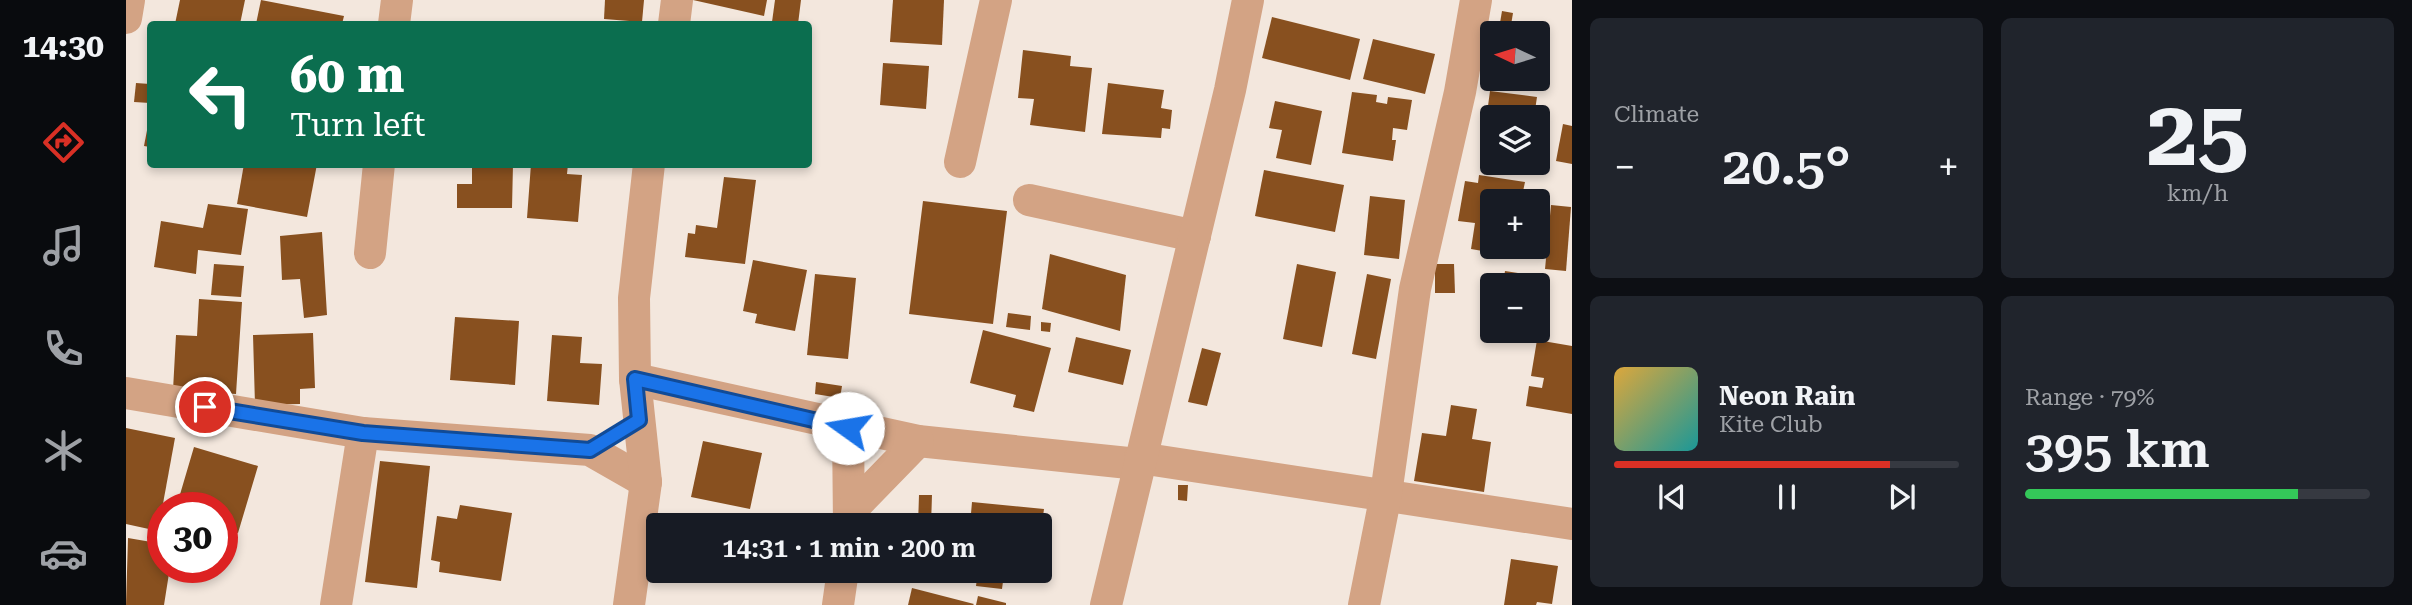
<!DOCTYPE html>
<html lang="en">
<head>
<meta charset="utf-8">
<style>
	:root { --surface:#171b24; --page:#20242c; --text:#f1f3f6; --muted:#9ea1a6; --line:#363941; --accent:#d93025 }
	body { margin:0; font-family:"Roboto Serif",serif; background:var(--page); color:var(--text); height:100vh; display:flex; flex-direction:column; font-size:26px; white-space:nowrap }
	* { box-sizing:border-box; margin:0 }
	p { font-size:23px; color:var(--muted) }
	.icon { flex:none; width:38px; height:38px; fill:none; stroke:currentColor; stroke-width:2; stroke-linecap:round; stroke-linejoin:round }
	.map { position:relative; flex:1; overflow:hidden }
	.details { display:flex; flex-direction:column; gap:18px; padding:18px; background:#0d0f14; width:840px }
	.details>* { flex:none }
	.guide { position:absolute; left:21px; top:21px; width:665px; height:147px; border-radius:7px; box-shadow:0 4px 10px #0003; background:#0b6e4f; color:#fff; overflow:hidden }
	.needle { width:46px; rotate:274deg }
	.controls { position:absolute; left:1354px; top:21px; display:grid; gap:14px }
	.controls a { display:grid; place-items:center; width:70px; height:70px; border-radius:7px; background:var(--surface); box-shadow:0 4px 10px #0003; font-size:35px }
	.speed { position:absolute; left:21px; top:492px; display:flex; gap:14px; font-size:35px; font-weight:700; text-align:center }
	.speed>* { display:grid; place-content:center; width:91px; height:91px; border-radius:50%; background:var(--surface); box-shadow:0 4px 10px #0003; line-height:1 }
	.speed .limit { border:10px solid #d22; background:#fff; color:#111 }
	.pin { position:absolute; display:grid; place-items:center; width:60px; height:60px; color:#fff; margin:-30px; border:4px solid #fff; border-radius:50%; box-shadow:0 2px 7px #0007 }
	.me { position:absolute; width:77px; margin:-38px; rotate:283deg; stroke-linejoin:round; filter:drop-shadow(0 0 5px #0008) }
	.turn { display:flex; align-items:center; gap:24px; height:147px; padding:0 28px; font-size:32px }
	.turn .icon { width:91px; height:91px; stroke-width:2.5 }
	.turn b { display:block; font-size:49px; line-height:60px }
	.big { font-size:52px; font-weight:600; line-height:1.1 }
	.details .tile { flex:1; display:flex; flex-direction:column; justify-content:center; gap:10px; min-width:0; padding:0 24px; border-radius:10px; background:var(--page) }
	.details .dial { align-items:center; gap:0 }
	.dial b { font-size:91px; line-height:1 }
	.song { display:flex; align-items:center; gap:21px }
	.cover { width:84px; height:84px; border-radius:10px; background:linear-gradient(135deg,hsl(40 70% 55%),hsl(180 70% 35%)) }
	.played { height:7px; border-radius:4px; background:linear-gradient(90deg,var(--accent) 80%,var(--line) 80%) }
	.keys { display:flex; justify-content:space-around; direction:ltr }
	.heat { display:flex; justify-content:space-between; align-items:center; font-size:38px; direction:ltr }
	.charge { height:10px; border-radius:5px; background:linear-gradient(90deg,#34c759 79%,var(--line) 0) }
	.details .tiles { flex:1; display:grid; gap:18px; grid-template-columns:repeat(2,1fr) }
	.trip { position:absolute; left:520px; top:513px; width:406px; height:70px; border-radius:7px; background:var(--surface); box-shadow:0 4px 10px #0003; font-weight:600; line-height:70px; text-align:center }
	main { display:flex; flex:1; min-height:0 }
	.menu { display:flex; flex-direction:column; width:126px; justify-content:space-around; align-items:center; background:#090b0e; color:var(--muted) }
	.menu .icon { width:49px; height:49px }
	.menu .selected { color:var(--accent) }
	.menu b { font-size:32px; color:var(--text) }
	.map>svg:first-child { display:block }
	.building { fill:#88501f }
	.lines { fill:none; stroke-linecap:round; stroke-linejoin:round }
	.minor { stroke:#d3a384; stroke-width:32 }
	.route-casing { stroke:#114b97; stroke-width:18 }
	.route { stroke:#1a73e8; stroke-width:12 }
</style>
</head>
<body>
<main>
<nav class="menu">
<b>14:30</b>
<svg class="icon selected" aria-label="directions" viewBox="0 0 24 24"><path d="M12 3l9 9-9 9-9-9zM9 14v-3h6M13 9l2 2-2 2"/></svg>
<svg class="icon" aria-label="music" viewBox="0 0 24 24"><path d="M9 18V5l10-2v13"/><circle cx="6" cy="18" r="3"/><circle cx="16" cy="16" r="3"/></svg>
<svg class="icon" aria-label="phone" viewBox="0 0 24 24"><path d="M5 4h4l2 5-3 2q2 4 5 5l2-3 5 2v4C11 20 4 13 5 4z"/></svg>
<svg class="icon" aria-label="climate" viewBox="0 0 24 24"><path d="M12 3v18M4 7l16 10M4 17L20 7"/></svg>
<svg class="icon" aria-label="car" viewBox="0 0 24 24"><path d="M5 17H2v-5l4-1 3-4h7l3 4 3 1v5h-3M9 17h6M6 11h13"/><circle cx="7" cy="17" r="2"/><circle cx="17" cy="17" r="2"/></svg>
</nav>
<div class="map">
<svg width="1446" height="605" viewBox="0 0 1446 605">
	<rect width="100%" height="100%" fill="#f3e7dd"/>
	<g class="building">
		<path d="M54 0H119L114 24H49Z"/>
		<path d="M135 0 218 16 216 24H130Z"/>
		<path d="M479 0H518L516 22 478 19Z"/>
		<path d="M567 0H641L638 16Z"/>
		<path d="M649 0H675L672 24 646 22Z"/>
		<path d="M767 0H818L816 45 764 42Z"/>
		<path d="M1376 11 1387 13 1384 31 1373 29Z"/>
		<path d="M1146 17 1234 39 1224 80 1136 58Z"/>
		<path d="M1247 39 1309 54 1299 94 1237 79Z"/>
		<path d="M897 50 945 56 944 66 966 68 959 132 904 125 908 99 892 98Z"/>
		<path d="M757 63 803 66 800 109 754 105Z"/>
		<path d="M10 83 24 84V103L8 102Z"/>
		<path d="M982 83 1038 90 1035 108 1046 110 1044 129 1036 128 1035 138 976 134Z"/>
		<path d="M1364 91 1411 97 1408 117H1367V160L1355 158Z"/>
		<path d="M1226 92 1251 95 1250 102 1261 104 1262 97 1286 100 1281 130 1267 128 1266 140H1270L1267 161 1216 153Z"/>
		<path d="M1149 101 1196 111 1185 165 1150 158 1156 130 1143 128Z"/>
		<path d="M23 120 24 121V147L18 146Z"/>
		<path d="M1437 124 1446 126V164L1430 161Z"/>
		<path d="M118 164H191L181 217 111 204Z"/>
		<path d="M346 164H387L386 208H331V184H346Z"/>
		<path d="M405 164H442L441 174 456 175 452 222 401 218Z"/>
		<path d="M1138 170 1218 185 1209 232 1129 216Z"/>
		<path d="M1353 175 1399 182 1395 201H1367V247H1388L1386 256 1345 249 1349 223 1332 221 1339 181 1352 183Z"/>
		<path d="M598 177 630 180 619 264 559 257 562 233 569 234 570 225 591 228Z"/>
		<path d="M1244 196 1279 200 1273 259 1238 255Z"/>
		<path d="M797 201 881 211 867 324 783 314Z"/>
		<path d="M82 204 122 209 115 255 72 250 70 274 28 267 35 221 77 228Z"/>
		<path d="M1425 205 1445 207 1440 271 1419 269Z"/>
		<path d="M196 232 201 315 178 318 174 279 156 280 154 236Z"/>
		<path d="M924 254 1000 275 994 331 916 309Z"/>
		<path d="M627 260 681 270 669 331 629 323 631 314 617 311Z"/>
		<path d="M88 264 118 266 115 297 85 295Z"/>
		<path d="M1171 264 1210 272 1196 347 1157 339Z"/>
		<path d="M1309 264H1328L1329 293H1309Z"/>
		<path d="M1379 271 1405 275 1404 285H1377Z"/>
		<path d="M689 274 730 278 722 359 681 355Z"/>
		<path d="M1241 274 1265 279 1250 359 1226 354Z"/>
		<path d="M73 299 116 302 110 394 47 390 50 335 71 336Z"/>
		<path d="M882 313 905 316 904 330 880 327Z"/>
		<path d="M329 317 393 321 389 385 324 380Z"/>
		<path d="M915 322 925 323 924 332 915 331Z"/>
		<path d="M857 330 925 348 908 412 887 407 890 395 844 383Z"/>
		<path d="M187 333 189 388 174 389V404L129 405 127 335Z"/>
		<path d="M426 335 456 337 454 363 476 364 473 405 421 401Z"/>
		<path d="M950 337 1005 350 997 385 942 372Z"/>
		<path d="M1411 340 1446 346V414L1400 406 1403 386 1416 388 1418 378 1405 376Z"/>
		<path d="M1076 348 1095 353 1081 406 1062 402Z"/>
		<path d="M690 382 716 386 714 398 689 394Z"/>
		<path d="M1325 405 1351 409 1346 439 1365 442 1358 492 1288 481 1296 433 1320 436Z"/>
		<path d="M0 428 49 438 32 531 0 524Z"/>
		<path d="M577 441 636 453 624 509 565 497Z"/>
		<path d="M68 447 132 466 112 533 96 529V508H50Z"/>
		<path d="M254 461 304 466 291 588 239 582Z"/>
		<path d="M1052 485H1062L1061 501 1052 500Z"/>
		<path d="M793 495H806L805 525H792Z"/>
		<path d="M846 502 918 509 915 531 914 525H844Z"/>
		<path d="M334 505 386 513 375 581 313 572 314 562 305 560 311 516 331 519Z"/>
		<path d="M2 538 37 544V567H44L38 605H0Z"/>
		<path d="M1385 559 1432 566 1426 604 1411 602 1410 605H1378Z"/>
		<path d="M852 570H911V578L878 574 876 589 850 586Z"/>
		<path d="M786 588 848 604 847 605H782Z"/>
		<path d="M852 596 880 603V605H850Z"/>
	</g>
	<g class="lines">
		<g class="minor">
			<path d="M0 18 3 0"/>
			<path d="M268 24 271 0"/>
			<path d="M548 24 551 0"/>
			<path d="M834 162 870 0"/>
			<path d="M903 200 1069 236"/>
			<path d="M244 253 253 164"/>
			<path d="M509 379 792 441 1012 464"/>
			<path d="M0 393 237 433 464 450 520 482"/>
			<path d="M722 428 723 525"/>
			<path d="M1014 458 1446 524"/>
			<path d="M725 510 792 441"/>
			<path d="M210 605 237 433"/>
			<path d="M503 605 520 482 509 379 508 298 523 164"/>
			<path d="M712 605 717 570"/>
			<path d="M980 605 1104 90 1122 0"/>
			<path d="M1238 605 1260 494 1289 289 1334 92 1350 0"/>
		</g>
	</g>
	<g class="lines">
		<g class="route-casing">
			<path id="route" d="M79 407 237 433 464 450 513 420 509 379 722 428"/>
		</g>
		<use href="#route" class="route"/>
	</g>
</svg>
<div class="controls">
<a><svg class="needle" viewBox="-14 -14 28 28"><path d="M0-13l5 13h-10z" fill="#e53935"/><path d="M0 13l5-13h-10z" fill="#9ea1a6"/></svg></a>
<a><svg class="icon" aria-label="layers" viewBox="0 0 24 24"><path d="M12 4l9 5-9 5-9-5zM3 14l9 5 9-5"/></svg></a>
<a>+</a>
<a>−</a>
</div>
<div class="speed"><div class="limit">30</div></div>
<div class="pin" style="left:79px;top:407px;background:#d93025"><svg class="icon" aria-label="arrive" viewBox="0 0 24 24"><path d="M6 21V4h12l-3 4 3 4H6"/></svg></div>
<svg class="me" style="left:722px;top:428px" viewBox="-20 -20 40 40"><circle r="19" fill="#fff"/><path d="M0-13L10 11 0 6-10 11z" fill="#1a73e8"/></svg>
<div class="trip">14:31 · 1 min · 200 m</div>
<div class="guide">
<div class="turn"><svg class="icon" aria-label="left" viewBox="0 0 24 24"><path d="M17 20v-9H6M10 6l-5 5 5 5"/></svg><div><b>60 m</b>Turn left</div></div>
</div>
</div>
<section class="details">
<div class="tiles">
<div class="tile"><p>Climate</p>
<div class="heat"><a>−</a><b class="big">20.5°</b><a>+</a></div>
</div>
<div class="tile dial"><b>25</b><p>km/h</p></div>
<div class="tile">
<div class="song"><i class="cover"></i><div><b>Neon Rain</b><p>Kite Club</p></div></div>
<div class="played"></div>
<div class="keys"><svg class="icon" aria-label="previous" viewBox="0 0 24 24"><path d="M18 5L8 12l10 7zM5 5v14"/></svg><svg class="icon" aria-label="pause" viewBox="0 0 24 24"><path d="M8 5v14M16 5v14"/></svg><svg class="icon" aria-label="next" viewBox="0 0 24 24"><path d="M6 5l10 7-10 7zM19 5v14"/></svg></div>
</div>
<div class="tile"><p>Range · 79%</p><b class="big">395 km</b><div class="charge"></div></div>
</div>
</section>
</main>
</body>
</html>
